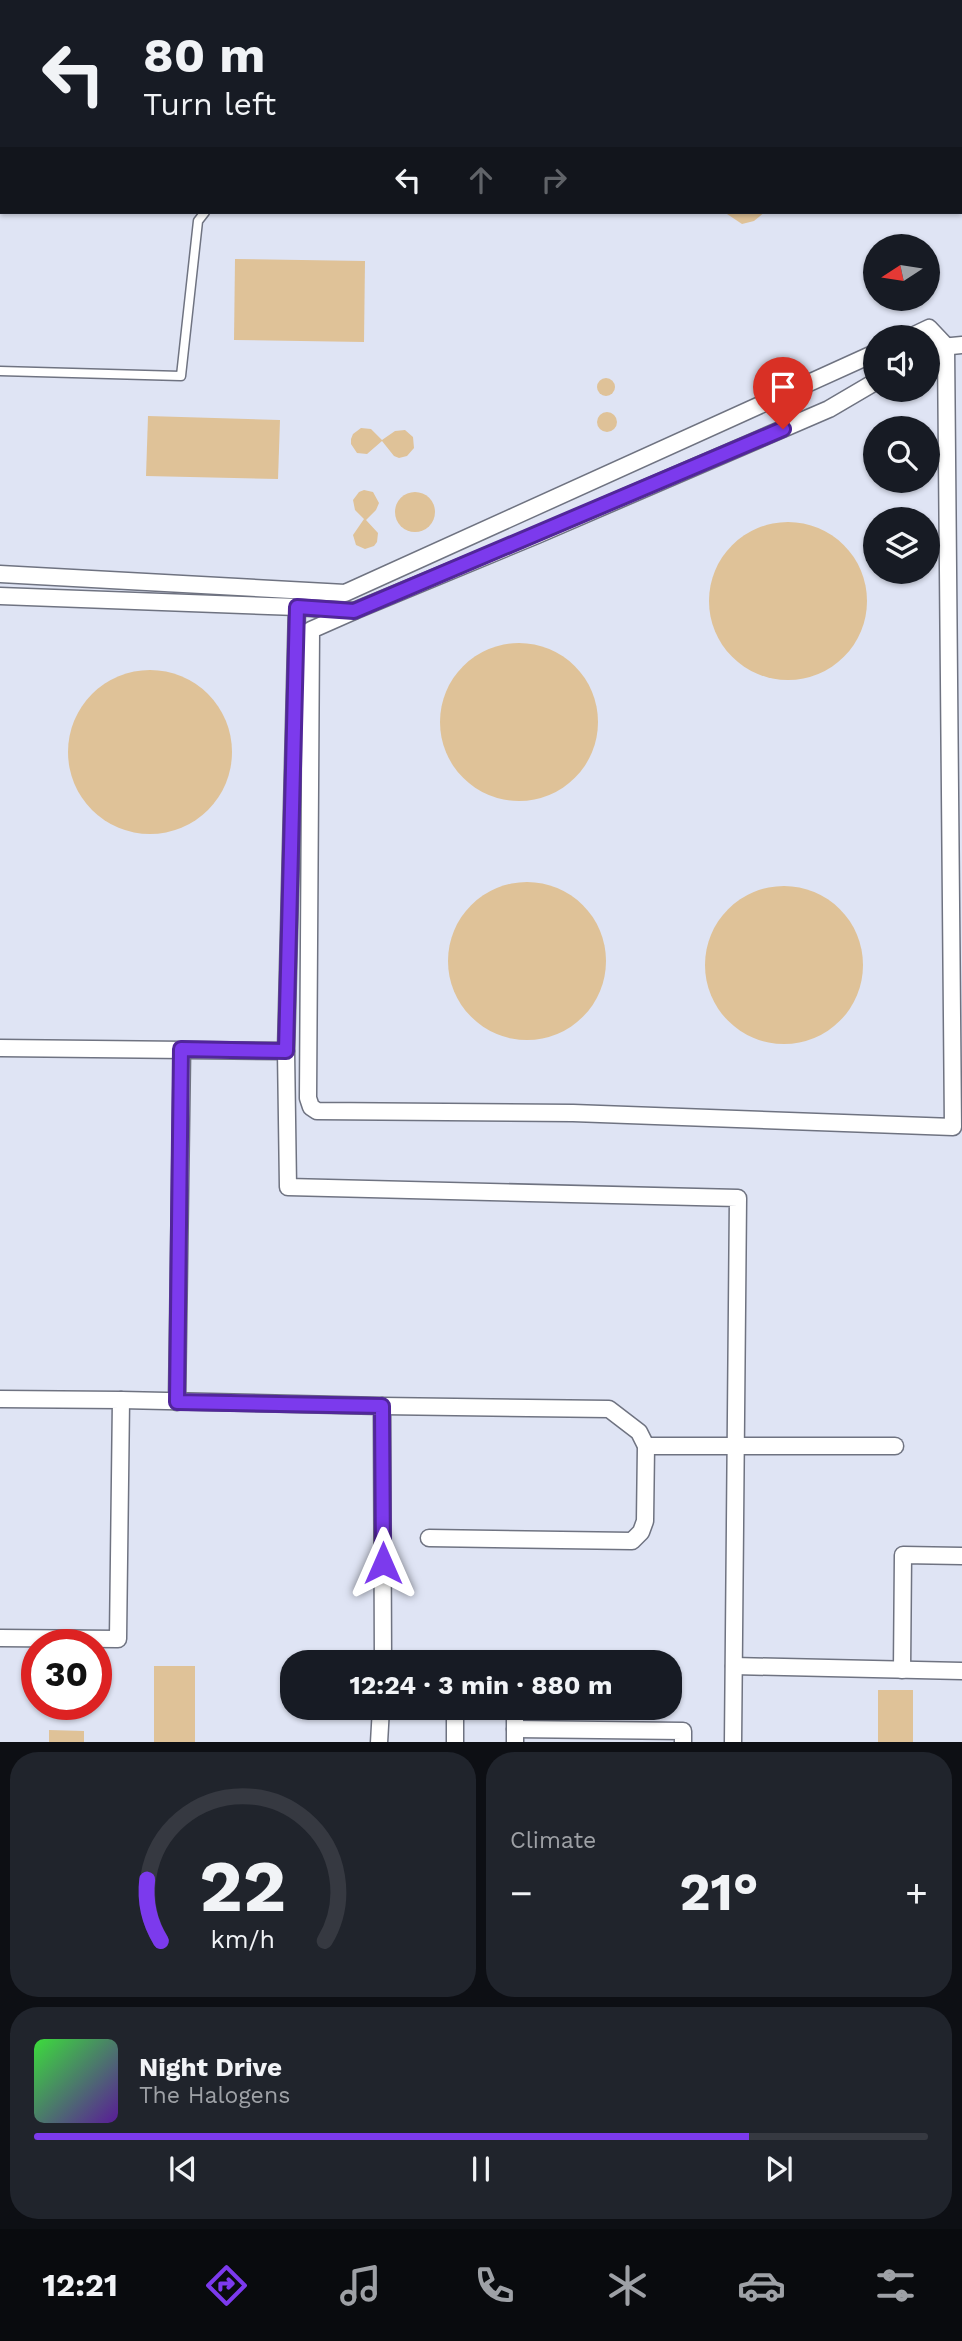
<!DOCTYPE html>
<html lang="en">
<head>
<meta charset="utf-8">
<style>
	:root { --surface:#171b24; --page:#20242c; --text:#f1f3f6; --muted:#9ea1a6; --line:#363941; --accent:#7c3aed }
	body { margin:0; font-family:"Work Sans",sans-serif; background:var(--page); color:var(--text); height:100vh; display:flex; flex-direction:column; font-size:26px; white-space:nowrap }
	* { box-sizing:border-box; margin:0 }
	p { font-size:23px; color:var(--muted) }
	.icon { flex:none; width:38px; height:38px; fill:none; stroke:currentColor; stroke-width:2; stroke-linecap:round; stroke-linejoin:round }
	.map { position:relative; height:1742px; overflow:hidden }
	.drawer { display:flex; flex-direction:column; gap:10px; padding:10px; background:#0d0f14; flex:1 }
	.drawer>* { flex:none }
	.banner { position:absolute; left:0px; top:0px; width:962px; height:214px; box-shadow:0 2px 5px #0004; background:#171b24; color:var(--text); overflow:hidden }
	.needle { width:46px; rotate:258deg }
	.fabs { position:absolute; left:863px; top:234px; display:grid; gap:14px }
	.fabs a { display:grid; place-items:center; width:77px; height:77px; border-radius:50%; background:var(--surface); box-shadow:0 2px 5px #0004; font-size:35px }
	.speed { position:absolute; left:21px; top:1629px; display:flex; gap:14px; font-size:35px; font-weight:700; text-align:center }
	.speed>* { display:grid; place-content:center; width:91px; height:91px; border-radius:50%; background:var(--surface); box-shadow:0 2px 5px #0004; line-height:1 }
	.speed .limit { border:10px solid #d22; background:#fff; color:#111 }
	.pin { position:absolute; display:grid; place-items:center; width:60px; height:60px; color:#fff; margin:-72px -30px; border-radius:50% 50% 50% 0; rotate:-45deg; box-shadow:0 0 7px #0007 }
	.pin .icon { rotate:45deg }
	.me { position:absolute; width:77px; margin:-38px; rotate:0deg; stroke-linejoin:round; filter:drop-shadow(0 0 5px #0008) }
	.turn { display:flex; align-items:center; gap:24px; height:147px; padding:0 28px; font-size:32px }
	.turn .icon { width:91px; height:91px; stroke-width:2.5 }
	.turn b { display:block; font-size:49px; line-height:60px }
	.lanes { display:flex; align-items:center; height:66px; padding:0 28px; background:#0003; justify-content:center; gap:35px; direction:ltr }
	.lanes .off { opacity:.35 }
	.big { font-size:52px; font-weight:700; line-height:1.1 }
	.drawer .tile { flex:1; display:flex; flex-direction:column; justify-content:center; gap:10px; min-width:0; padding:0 24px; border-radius:28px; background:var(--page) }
	.drawer .dial { align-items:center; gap:0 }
	.dial svg { height:182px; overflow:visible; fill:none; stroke:var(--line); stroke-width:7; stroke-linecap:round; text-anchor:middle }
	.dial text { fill:var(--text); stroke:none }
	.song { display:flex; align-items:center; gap:21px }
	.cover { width:84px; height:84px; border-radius:10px; background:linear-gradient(135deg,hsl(120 70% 55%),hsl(270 70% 35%)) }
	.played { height:7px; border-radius:4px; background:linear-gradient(90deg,var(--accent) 80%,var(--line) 80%) }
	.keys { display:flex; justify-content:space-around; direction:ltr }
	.heat { display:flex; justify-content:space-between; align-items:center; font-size:38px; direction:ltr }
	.drawer .tiles { flex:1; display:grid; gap:10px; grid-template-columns:1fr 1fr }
	.tile:last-child { grid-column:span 2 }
	.trip { position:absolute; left:280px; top:1650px; width:402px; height:70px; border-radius:28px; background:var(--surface); box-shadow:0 2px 5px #0004; font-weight:700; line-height:70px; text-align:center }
	.dock { display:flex; height:112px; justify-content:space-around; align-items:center; background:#090b0e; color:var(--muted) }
	.dock .icon { width:49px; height:49px }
	.dock .selected { color:var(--accent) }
	.dock b { font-size:32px; color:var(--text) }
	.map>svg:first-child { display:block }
	.building { fill:#dfc298 }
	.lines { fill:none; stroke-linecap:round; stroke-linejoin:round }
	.service-casing { stroke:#6f7381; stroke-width:11 }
	.minor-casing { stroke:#6f7381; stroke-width:19 }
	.service { stroke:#fff; stroke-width:8 }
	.minor { stroke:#fff; stroke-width:16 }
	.route-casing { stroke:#51269a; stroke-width:18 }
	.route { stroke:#7c3aed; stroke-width:12 }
</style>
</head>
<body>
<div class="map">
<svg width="962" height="1743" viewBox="0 0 962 1743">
	<rect width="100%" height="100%" fill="#dfe4f4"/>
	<g class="building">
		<path d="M724 212H765L754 221 742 224Z"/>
		<path d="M235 259 365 261 364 342 234 340Z"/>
		<circle cx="606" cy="387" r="9"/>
		<circle cx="607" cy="422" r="10"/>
		<path d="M148 416 280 420 278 479 146 476Z"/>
		<path d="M361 428 371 429 382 440 395 431 405 430 413 437 414 448 407 456 399 458 394 456 382 441 367 454 357 453 351 444V439L353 434Z"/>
		<path d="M364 490 373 492 379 503 376 510 366 520 378 533 377 542 374 546 365 549 356 545 353 535 364 519 355 510 353 500 359 492Z"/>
		<circle cx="415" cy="512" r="20"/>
		<circle cx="788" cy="601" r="79"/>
		<circle cx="519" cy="722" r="79"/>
		<circle cx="150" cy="752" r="82"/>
		<circle cx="527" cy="961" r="79"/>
		<circle cx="784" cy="965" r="79"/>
		<rect x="154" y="1666" width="41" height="76"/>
		<rect x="878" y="1690" width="35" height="52"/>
		<path d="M49 1730 84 1731V1742H49Z"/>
	</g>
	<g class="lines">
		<g class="service-casing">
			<g id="service">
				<path d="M624 2V0"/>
				<path d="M0 371 181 376 198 221 205 212"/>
			</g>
		</g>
		<g class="minor-casing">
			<g id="minor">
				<path d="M928 352 941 347 962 345"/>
				<path d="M0 574 345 593 875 353"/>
				<path d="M0 596 297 607 286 1051 0 1048"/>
				<path d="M297 607 354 611 537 535 829 409 875 382"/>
				<path d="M354 611 311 630 308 1098 311 1107 317 1111 573 1113 953 1127 946 346 929 328 908 338"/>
				<path d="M286 1051 288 1187 738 1198 733 1743"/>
				<path d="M0 1399 121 1400 118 1639 0 1638"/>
				<path d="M121 1400 382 1406 383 1662"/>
				<path d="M177 1402 182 1050"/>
				<path d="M382 1406 609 1409 639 1432 646 1446 645 1521 641 1532 632 1541 429 1538"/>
				<path d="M646 1446H895"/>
				<path d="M516 1660H595"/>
				<path d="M455 1662V1661L516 1660V1662"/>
				<path d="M734 1666 962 1671"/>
				<path d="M902 1670 903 1555 962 1556"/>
				<path d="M515 1729 683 1731V1743"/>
				<path d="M379 1743 381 1708"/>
				<path d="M455 1743V1708"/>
				<path d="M515 1743V1708"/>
			</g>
		</g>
		<use href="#service" class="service"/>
		<use href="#minor" class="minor"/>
	</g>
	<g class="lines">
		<g class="route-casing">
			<path id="route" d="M383 1563 382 1406 177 1402 181 1049 286 1051 297 607 354 611 783 429"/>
		</g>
		<use href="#route" class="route"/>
	</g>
</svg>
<div class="fabs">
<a><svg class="needle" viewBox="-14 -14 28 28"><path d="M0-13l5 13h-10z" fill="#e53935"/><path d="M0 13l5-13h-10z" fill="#9ea1a6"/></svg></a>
<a><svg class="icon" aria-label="sound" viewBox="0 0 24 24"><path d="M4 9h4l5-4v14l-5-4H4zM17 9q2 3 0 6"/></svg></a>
<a><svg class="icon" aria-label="search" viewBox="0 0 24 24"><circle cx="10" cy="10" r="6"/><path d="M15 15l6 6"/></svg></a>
<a><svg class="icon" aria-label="layers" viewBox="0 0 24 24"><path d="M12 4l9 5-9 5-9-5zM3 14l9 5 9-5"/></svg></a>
</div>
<div class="speed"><div class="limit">30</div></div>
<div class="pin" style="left:783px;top:429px;background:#d93025"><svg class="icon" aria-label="arrive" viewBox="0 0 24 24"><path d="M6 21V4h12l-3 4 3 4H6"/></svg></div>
<svg class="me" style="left:383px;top:1563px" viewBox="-20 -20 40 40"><path d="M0-17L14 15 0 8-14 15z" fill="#7c3aed" stroke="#fff" stroke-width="4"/></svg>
<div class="trip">12:24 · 3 min · 880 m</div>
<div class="banner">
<div class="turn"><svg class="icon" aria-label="left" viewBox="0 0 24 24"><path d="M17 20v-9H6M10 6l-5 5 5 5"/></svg><div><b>80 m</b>Turn left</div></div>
<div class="lanes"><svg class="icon" aria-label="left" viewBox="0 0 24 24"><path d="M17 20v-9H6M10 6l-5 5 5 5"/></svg><svg class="icon off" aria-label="ahead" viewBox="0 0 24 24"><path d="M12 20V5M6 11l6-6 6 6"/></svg><svg class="icon off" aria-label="right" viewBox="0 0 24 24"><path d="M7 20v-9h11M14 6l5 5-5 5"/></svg></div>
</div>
</div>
<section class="drawer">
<div class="tiles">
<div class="tile dial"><svg viewBox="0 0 100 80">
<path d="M14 69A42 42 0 1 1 86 69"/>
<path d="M14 69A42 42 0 0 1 8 42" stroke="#7c3aed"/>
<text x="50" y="56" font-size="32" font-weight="700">22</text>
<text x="50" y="72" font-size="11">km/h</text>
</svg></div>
<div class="tile"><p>Climate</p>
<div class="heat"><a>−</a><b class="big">21°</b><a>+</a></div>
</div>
<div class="tile">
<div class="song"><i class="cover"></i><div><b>Night Drive</b><p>The Halogens</p></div></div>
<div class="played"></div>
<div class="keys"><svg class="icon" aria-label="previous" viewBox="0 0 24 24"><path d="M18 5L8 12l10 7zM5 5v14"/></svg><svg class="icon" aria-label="pause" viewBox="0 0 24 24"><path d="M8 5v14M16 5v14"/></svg><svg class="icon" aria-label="next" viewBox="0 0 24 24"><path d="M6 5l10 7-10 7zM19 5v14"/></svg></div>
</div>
</div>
</section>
<nav class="dock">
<b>12:21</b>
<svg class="icon selected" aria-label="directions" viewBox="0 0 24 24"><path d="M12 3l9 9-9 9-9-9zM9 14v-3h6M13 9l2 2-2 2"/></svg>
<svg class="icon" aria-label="music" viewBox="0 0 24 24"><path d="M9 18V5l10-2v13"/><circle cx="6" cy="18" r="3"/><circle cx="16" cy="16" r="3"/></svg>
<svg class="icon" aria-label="phone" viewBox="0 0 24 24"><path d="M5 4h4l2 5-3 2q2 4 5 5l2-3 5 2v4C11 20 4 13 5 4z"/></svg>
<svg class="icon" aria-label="climate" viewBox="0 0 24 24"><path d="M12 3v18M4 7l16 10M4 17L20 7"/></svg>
<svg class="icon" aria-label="car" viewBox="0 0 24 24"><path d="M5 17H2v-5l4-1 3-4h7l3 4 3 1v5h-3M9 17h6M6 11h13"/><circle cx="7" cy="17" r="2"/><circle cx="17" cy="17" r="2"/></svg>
<svg class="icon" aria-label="filters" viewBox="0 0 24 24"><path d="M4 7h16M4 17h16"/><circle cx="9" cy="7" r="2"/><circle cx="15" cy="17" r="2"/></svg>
</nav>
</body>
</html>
